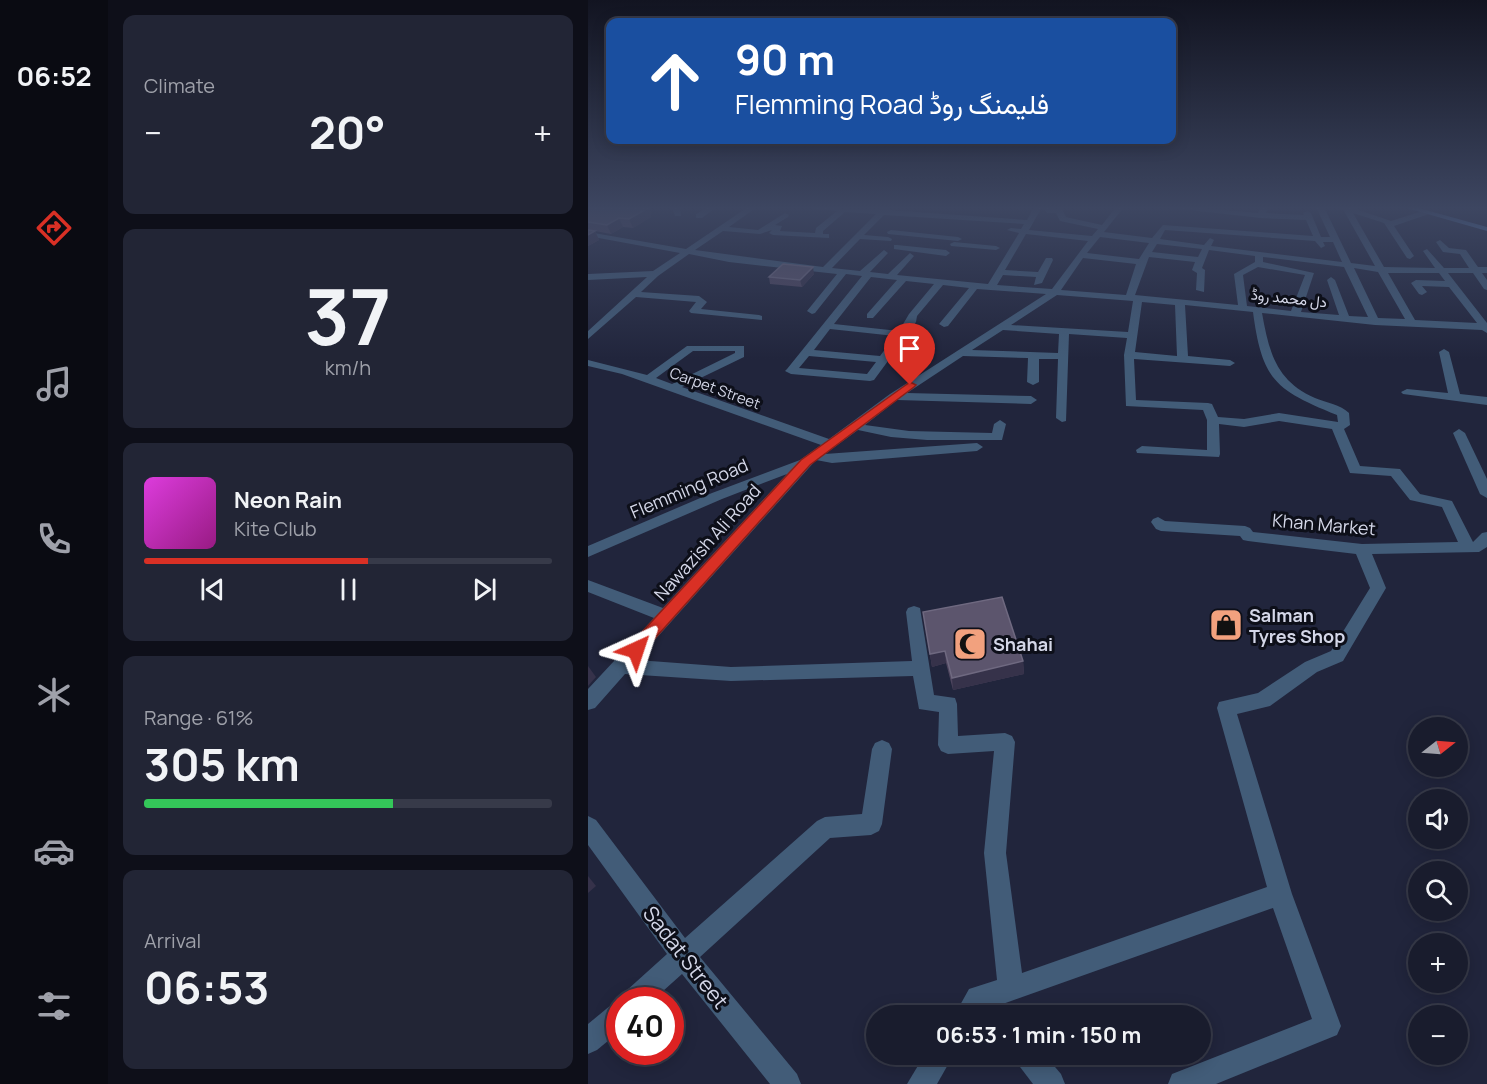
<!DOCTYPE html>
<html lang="en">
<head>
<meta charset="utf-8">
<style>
	:root { --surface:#191c2d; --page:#222535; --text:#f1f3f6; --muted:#9fa1aa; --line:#373a49; --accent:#d93025 }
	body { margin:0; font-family:Manrope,Vazirmatn,sans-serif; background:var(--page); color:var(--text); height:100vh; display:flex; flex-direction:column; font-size:22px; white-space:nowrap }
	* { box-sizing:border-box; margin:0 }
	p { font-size:20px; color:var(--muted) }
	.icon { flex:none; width:33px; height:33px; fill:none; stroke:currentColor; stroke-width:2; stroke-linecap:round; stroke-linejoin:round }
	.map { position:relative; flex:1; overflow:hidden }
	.drawer { display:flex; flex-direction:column; gap:15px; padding:15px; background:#0e0f19; width:480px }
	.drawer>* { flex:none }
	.banner { position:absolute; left:18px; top:18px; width:570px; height:126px; border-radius:12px; box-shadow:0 3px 15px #0003,0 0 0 2px var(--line); background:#1a4fa0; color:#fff; overflow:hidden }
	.needle { width:39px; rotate:73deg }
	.buttons { position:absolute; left:820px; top:717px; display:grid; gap:12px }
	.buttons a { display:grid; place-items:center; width:60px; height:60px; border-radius:50%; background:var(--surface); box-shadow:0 3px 15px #0003,0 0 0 2px var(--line); font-size:30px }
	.speed { position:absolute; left:18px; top:987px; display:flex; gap:12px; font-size:30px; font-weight:700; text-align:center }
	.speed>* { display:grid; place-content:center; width:78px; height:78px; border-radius:50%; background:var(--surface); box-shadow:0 3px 15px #0003,0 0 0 2px var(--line); line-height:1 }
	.speed .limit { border:9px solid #d22; background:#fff; color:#111 }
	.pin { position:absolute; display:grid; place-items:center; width:51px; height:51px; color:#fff; margin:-62px -26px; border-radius:50% 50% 50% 0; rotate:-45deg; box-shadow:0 0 6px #0007 }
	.pin .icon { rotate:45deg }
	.me { position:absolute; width:66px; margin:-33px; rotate:42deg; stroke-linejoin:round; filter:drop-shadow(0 0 4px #0008) }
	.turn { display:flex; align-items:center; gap:21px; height:126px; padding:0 30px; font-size:27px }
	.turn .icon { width:78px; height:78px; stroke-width:2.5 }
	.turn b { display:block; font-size:42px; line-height:51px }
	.big { font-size:45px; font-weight:700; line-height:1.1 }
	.drawer .card { flex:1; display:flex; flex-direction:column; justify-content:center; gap:9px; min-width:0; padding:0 21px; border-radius:12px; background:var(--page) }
	.drawer .dial { align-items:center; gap:0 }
	.dial b { font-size:78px; line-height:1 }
	.song { display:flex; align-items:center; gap:18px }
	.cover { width:72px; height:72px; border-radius:9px; background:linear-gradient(135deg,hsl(300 70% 55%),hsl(310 70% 35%)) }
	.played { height:6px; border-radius:3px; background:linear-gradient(90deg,var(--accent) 55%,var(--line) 55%) }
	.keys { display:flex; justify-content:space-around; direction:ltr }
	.heat { display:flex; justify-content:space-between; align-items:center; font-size:33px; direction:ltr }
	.charge { height:9px; border-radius:4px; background:linear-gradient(90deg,#34c759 61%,var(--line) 0) }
	.trip { position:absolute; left:278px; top:1005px; width:345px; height:60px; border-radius:30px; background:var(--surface); box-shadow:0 3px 15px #0003,0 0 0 2px var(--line); font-weight:700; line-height:60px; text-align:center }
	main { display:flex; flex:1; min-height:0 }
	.dock { display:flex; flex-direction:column; width:108px; justify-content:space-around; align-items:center; background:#0a0b12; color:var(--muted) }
	.dock .icon { width:42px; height:42px }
	.dock .on { color:var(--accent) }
	.dock b { font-size:27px; color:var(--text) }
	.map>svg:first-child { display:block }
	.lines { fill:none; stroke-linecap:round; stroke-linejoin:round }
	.minor { fill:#425c78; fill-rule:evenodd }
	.major { fill:#5a8fc9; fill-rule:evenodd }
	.wall { fill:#4e455e }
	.shaded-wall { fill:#36324a }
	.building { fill:#5c556d; stroke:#6f6980; stroke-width:1.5 }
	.route { fill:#d93025; stroke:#8d1f18; stroke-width:1.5 }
	.labels { text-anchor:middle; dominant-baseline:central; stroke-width:6; stroke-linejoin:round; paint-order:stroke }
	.far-street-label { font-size:15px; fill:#d4d7e8; stroke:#0d0f19 }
	.street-label { font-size:18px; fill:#d4d7e8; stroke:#0d0f19 }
	.poi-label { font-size:18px; font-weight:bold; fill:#d4d7e8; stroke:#0d0f19; text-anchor:start }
	.near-street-label { font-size:21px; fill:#d4d7e8; stroke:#0d0f19 }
</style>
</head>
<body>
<main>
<nav class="dock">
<b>06:52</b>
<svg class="icon on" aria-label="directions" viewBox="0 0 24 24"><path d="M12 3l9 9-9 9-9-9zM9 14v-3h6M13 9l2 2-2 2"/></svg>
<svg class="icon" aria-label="music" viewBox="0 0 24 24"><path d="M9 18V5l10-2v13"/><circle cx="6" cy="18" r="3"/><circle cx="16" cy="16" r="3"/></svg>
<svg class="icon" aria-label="phone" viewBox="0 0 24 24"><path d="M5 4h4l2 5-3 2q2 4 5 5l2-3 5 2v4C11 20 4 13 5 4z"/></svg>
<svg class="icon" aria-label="climate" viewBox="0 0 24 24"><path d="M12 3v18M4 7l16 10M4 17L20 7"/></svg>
<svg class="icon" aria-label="car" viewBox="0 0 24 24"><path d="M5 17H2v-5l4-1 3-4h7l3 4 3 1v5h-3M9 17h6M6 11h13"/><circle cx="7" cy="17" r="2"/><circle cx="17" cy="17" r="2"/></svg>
<svg class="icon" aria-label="filters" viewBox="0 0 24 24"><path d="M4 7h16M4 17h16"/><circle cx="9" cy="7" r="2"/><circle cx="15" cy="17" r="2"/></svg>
</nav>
<section class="drawer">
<div class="card"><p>Climate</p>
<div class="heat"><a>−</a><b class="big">20°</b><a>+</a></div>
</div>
<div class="card dial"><b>37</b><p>km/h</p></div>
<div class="card">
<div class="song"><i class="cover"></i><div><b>Neon Rain</b><p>Kite Club</p></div></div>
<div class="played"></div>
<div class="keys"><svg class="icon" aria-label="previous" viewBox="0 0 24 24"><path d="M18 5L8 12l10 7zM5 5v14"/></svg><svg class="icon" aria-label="pause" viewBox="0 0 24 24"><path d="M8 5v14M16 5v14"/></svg><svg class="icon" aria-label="next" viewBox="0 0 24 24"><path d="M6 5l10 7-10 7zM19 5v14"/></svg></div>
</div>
<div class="card"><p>Range · 61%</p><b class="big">305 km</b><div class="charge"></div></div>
<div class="card"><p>Arrival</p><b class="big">06:53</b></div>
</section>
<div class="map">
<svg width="899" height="1084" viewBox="0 0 899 1084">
	<rect width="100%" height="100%" fill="#21253c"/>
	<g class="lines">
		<g class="minor">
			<path d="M84 207H92L93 216H87Z"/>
			<path d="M120 207H129L114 218H108V214Z"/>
			<path d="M160 207H169L141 227 170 230 197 213 201 215 200 217 187 225 194 226 192 231 227 233 228 228 249 211 211 207 292 210 295 207H303L300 210 439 220 446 207 474 209 478 217 514 225 528 207H536L516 232 564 238 575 225 725 236 718 220 673 218 574 207H602L670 213 672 207H680L678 213 716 215 715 213 719 211 723 213 733 237H742L728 207H736L763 263 787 266 756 211 752 207H762L803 221 838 210 841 214 806 226 826 256 822 259 819 258 796 223 765 213 796 267 847 268 835 251 839 249 856 268H881L872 254 855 252 848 242 852 240 861 248 878 250 890 267H899V273H894L899 280V290L896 289 885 273H860L899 323V333L894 330 787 325 674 313C681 352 688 381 727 398 737 402 753 405 761 413L762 425 756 429 772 466 812 469 832 494 864 501 885 542 894 533 899 532V547L891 552 784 554 798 588 755 661 729 672 682 706 649 714 704 894 753 1026 749 1035 628 1084H580L584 1074 724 1019 685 908 412 1005 418 1016H366L381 989 409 980 396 853 406 751 360 754 353 751 350 745 351 712 331 709 325 676 143 681 37 674 7 708 0 710V689L66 618 0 592V580L75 608 199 474 134 499 0 557V546L124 493 212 460 233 445 34 374 0 366V360L59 375 99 346H156V357L94 387 241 439 302 394 458 294 389 289 360 326 356 327 351 324 381 288 355 285 329 316 328 322 315 340 342 342 347 345 346 347 311 346 286 380 282 381 203 374 197 371 199 369 274 276 258 274 227 313 224 314 219 311 249 274 141 262 101 254 70 276 53 292 111 296 119 302 113 309 171 315 174 316V320L103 313 101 311 108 302 48 297 0 339V331L59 277 0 280V274L65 271 92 253 0 236V232L98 249ZM454 207 459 213H468L472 221 510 229 504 236 441 230ZM257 212 288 214 235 267 107 250 135 231 172 234 184 230 181 233 185 235 241 238V234H235V231ZM296 215 436 224 433 229 423 228 419 230 431 233 400 284 309 275 326 256 322 253 300 274 282 272 300 253 296 250 272 271 244 268 272 239 303 241 304 239 300 237 276 235ZM577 230 727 241 733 248 737 246 735 242H745L754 262 623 246 626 240 622 238 616 245 572 239ZM438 234 500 241 464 289 409 285 415 275 448 277 446 285 454 283 465 260 464 258H458L450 272 417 270ZM512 237 561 243 551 259 499 253ZM569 244 614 249 610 257 564 252ZM621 250 667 256V262L646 274 650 305 547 295 561 257 607 262 604 270 609 273 608 290 616 292 617 270 614 268ZM675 257 756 267 780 317 761 316 747 280 743 277 739 280 751 315 713 312 726 273 675 262ZM495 258 548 264 538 295 473 290ZM670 267 717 275 703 311 659 306 655 275ZM766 268 790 272 817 319 790 318ZM800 273H851L857 281 828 280 823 283 831 294 834 295 839 292 834 286 861 287 889 323 827 320ZM283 277 309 280 279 314V318H285L318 281 346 284 321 314 311 331 246 324ZM469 295 545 301 540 332 423 325ZM554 302 587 305 589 356 547 352ZM597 305 665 312C674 381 688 390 749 415L750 422 691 413 656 419 630 417 624 404 620 403 548 400 546 359 642 366 647 363 642 360 600 356ZM242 329 307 336 292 356 226 350ZM415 330 471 334 470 353 384 350ZM481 334 539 338 536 355 538 406 615 410 619 420V450L554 446 548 450 549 453 631 457 632 454 631 424 656 427 691 421 744 429 762 473 803 476 822 500 854 507 870 542 774 544 665 532 662 528 657 526 577 521 570 517 565 519 563 522 568 529 573 531 652 536 655 540 660 541 768 554 782 588 743 651 717 662 670 693 631 702 629 708 679 887 434 973 418 853 427 742 424 736 417 733 370 736 369 704 367 698 346 695 332 608 326 606 320 608 318 612 324 661 143 667 49 660 228 460 244 463 389 451 395 447 389 443 237 454 270 430 303 437 339 440H414L418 424 412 420 406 424 404 433 321 431 277 425 309 400 443 404 449 400 443 396 319 393 375 356 440 358 439 382 445 385 451 382V359H470L468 418 474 422 478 421ZM105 351H147V353L84 384 68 378ZM221 356 288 362 279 374 211 368Z"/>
			<path d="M303 230 370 237 374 239 370 241 300 234 299 232Z"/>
			<path d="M366 242 408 246 412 248 408 250 363 246 362 244Z"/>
			<path d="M309 245 358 250 362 253 358 256 306 249V245Z"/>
			<path d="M856 349 861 352 872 394 899 397V405L815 394 813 392 819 389 860 393 851 352Z"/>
			<path d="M871 429 877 433 899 479V498L892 494 865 433Z"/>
			<path d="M294 740 301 743 304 749 294 824 291 831 283 835 242 838 112 957 209 1074 213 1084H182L94 974 65 1000H34L38 991 79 954 0 845V816L8 820 97 938 229 821 237 817 274 814 284 749 287 743Z"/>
			<path d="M32 1001V1031L9 1050 0 1054V1024L23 1005Z"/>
			<path d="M337 1054H366L349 1084H319Z"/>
			<path d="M425 1054H456L473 1074 477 1084H445L429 1063Z"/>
		</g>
		<path class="major" d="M815 207H827L899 227V231Z"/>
	</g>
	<g class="wall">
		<path d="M0 207H62L63 217 45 228 35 227 23 234 7 231 11 240 0 246Z"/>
		<path d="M226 274 214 287 182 284 181 277Z"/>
		<path d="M335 612 435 661 436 674 365 690 358 663 344 667Z"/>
	</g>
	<g class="shaded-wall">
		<path d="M60 207H62L63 217 45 228 41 219Z"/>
		<path d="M31 218 35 227 23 234 19 225Z"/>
		<path d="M7 231 11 240 0 246V235Z"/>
		<path d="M225 267 226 274 214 287 212 280Z"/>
		<path d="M357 651 358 663 344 667 342 654Z"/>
		<path d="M435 661 436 674 365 690 364 678Z"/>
		<path d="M0 666 8 677 0 686Z"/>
		<path d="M0 876 8 886 0 893Z"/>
	</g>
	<g class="building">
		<path d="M0 207H60V208L41 219 31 218 19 225 0 222Z"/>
		<path d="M0 230 7 231 0 235Z"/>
		<path d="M195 264 225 267 212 280 181 277Z"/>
		<path d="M414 597 435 661 364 678 357 651 342 654 335 612Z"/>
	</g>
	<linearGradient id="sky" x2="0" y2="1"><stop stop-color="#121421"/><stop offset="0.58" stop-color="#3d4661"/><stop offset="1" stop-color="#3d4661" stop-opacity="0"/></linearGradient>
	<rect width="899" height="359" fill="url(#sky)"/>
	<path class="route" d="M322 382 328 385 326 387 222 465 53 654 48 656 42 654 40 650 42 645 213 460Z"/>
	<defs>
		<g id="shop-square" transform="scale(1.725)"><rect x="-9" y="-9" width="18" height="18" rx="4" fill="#f2a17e" stroke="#0d0f19"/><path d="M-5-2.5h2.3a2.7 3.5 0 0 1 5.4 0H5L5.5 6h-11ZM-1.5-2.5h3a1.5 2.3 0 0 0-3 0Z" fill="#111"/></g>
		<g id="mosque-square" transform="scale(1.725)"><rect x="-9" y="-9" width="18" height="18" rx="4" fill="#f2a17e" stroke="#0d0f19"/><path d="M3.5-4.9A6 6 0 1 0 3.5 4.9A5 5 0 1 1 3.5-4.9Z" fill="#111"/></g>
	</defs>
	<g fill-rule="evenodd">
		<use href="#shop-square" x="638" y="625"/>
		<use href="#mosque-square" x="382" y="644"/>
	</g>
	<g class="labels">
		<g class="far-street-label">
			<text transform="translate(701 298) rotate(6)">دل محمد روڈ</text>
			<text transform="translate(127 388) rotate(20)">Carpet Street</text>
		</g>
		<g class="street-label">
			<text transform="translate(101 488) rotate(-23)">Flemming Road</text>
			<text transform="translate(736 524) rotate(5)">Khan Market</text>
			<text transform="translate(119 542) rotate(-48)">Nawazish Ali Road</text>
		</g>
		<g class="poi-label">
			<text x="661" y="615">Salman<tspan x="661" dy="21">Tyres Shop</tspan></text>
			<text x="405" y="644">Shahai</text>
		</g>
		<g class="near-street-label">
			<text transform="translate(98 957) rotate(52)">Sadat Street</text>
		</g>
	</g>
</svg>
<div class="buttons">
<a><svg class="needle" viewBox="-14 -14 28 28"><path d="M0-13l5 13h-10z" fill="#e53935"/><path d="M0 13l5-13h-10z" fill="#9fa1aa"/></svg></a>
<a><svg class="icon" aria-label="sound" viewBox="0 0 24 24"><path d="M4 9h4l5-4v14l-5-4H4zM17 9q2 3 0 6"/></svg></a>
<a><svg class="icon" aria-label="search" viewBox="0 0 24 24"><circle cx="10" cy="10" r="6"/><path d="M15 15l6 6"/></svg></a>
<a>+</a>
<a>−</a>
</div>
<div class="speed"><div class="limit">40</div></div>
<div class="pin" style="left:322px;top:385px;background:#d93025"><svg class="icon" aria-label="arrive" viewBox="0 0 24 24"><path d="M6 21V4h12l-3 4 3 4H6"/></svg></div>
<svg class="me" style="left:48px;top:650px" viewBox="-20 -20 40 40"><path d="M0-17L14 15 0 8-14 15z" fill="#d93025" stroke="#fff" stroke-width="4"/></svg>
<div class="trip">06:53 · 1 min · 150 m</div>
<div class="banner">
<div class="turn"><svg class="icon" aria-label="ahead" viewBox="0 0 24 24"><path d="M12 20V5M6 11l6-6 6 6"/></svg><div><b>90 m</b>Flemming Road فلیمنگ روڈ</div></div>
</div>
</div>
</main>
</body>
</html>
